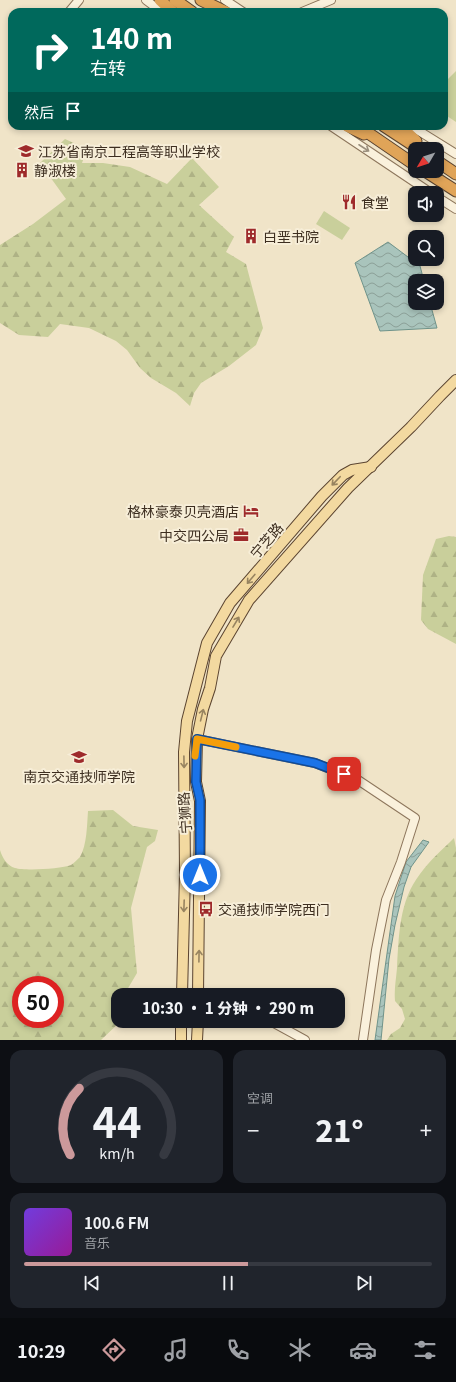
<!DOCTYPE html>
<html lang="zh">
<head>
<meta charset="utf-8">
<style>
	:root { --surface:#171b24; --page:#20242c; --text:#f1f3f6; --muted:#9ea1a6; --line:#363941; --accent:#cc999b }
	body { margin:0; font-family:Georgia,"Noto Sans SC",serif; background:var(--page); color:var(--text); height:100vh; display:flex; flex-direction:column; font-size:15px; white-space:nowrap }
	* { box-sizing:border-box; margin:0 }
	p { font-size:13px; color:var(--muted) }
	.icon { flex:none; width:22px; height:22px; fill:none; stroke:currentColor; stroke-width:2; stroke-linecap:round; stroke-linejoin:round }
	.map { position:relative; height:1040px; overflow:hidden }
	.side { display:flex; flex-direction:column; gap:10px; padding:10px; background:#0d0f14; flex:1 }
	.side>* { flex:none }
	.guide { position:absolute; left:8px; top:8px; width:440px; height:122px; border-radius:12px; box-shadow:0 2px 6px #0003; background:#00695c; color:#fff; overflow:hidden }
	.needle { width:26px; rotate:231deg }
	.fabs { position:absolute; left:408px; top:142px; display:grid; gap:8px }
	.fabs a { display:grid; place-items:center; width:36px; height:36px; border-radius:8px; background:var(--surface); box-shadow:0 2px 6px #0003; font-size:20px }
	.speed { position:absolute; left:12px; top:976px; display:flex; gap:8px; font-size:20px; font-weight:700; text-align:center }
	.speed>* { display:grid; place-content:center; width:52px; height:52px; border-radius:50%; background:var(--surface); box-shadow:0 2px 6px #0003; line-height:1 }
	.speed .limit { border:6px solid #d22; background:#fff; color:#111 }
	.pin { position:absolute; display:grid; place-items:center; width:34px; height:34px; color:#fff; margin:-17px; border-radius:8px; box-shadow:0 2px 6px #0006 }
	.me { position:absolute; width:44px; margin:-22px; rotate:0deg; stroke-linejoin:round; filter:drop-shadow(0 0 3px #0008) }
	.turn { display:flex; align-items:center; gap:14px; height:84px; padding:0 16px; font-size:18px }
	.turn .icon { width:52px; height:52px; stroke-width:2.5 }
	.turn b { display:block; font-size:28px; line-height:34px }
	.then { display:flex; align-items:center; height:38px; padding:0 16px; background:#0003; gap:8px; font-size:15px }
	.big { font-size:30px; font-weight:800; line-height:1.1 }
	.side .card { flex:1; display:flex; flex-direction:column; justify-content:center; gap:6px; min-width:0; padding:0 14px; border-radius:12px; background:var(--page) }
	.side .dial { align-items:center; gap:0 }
	.dial svg { height:104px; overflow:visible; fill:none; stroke:var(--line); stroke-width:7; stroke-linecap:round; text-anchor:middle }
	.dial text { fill:var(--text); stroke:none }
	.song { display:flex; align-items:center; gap:12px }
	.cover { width:48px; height:48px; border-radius:6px; background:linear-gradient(135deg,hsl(260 70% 55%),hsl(300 70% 35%)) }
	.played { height:4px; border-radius:2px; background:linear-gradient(90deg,var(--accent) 55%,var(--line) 55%) }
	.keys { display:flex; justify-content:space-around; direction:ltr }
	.heat { display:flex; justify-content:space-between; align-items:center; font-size:22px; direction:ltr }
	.side .tiles { flex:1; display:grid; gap:10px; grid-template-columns:1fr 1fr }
	.card:last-child { grid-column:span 2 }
	.trip { position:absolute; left:111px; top:988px; width:234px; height:40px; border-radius:12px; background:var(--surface); box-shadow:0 2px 6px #0003; font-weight:800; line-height:40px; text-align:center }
	.menu { display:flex; height:64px; justify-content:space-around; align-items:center; background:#090b0e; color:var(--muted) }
	.menu .icon { width:28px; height:28px }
	.menu .on { color:var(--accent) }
	.menu b { font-size:18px; color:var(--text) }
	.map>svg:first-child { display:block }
	.grass { fill:#c9cf9b }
	.forest { fill:url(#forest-firs); fill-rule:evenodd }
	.water { fill:url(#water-waves); stroke:#6f938a }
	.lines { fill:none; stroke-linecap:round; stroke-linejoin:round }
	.minor-casing { stroke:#8d765c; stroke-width:10 }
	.major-casing { stroke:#5b4430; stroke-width:12 }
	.highway-casing { stroke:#5b4430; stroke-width:13 }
	.minor { stroke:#faf1dc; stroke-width:8 }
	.major { stroke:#f3d9a0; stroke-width:10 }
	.highway { stroke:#e0a458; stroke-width:11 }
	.oneway { stroke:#9c907e }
	.oneway2 { stroke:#988460 }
	.route-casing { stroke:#114b97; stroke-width:10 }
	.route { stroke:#1a73e8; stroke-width:7 }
	.slow { stroke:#f59e0b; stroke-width:7 }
	.labels { text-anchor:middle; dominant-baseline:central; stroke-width:4; stroke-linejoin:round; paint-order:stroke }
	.poi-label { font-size:14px; fill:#3d2e20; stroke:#f7eed8; text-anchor:start }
	.street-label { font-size:14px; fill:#3d2e20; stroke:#f7eed8 }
</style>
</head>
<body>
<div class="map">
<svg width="456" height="1040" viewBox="0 0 456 1040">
	<defs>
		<pattern id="forest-firs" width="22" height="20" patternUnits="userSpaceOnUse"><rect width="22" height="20" fill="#c9cf9b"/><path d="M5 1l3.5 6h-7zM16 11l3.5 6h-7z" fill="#aeb285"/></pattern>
		<pattern id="water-waves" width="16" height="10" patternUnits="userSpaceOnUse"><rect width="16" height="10" fill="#a9c4bc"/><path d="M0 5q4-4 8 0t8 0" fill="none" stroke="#8ba098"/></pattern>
	</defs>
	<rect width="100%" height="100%" fill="#f0e4c8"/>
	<g class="grass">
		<path d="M456 71V122L444 114V83Z"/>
		<path d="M324 211 350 228 342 240 316 224Z"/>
	</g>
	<g class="forest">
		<path d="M65 139 87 149 82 163H103L130 167 167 184 192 158 219 187 199 205 234 237 226 252 246 264 263 328 256 345 229 366 201 383 194 393 190 406 176 393 151 378 140 368 127 350 116 341 89 328 60 324 48 337 19 335 0 323V245L33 224 66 199 40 163Z"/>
		<path d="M449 536 456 537V644L428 629 421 620 423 575 436 539Z"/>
		<path d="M113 810 133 826 158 830 155 841 147 847 131 908 137 973 127 990V995H118V1021H121L101 1040H0V850C2 857 7 866 15 868 25 871 61 869 71 865 74 863 78 859 80 857 87 845 87 824 88 811ZM21 985H55V1019H21Z"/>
		<path d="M454 838 456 848V1040H387L391 1034 400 1028 405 1019 402 1009 395 1001C394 989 396 980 397 968 399 935 399 901 420 874 429 861 443 849 454 838Z"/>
	</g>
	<g class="water">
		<path d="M388 242 420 266 424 281H415V303H430L437 328 380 331 355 263Z"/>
		<path d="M423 840 429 842 411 867 404 887 395 925 389 959 381 1040H375L395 896 406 862Z"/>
	</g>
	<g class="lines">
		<g class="minor-casing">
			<g id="minor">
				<path d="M146 0 162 12"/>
				<path d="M225 0 243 12"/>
				<path d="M69 12 79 0"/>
				<path d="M302 12 331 0"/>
				<path d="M331 126 431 193"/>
				<path d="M411 126 456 154"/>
				<path d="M437 197 456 209"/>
				<path d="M197 739 315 763 358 780 415 818 401 862 386 900 376 950 363 1040"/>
				<path d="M267 1021 274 1023 305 1040"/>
			</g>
		</g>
		<g class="major-casing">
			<g id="major">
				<path d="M182 995 185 874 184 752 187 721 207 643 230 603 322 496 343 475 352 470 371 467"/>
				<path d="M198 995 200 801 196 782 197 739 203 709 210 688 216 656 249 600 348 488 411 427 440 396 456 380"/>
				<path d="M181 1040V1021"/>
				<path d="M197 1040 198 1021"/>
			</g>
		</g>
		<g class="highway-casing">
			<g id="highway">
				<path d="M160 0 173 12"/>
				<path d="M175 0 192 12"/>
				<path d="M201 0 226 12"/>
				<path d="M347 126 364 134"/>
				<path d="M358 126 415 165"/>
				<path d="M384 126 419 149"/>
				<path d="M400 126 416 141"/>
				<path d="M437 161 456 174"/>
				<path d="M425 171 456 191"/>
			</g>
		</g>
		<use href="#minor" class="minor"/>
		<use href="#major" class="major"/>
		<use href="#highway" class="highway"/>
	</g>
	<defs><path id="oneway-shaft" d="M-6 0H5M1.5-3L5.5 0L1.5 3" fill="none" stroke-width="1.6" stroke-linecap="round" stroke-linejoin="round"/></defs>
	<use class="oneway" href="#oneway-shaft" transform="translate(364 148) rotate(33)"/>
	<g class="oneway2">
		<use href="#oneway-shaft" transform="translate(336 481) rotate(134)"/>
		<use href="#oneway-shaft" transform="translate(251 579) rotate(130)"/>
		<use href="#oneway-shaft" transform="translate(236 622) rotate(-59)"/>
		<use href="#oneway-shaft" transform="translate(202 715) rotate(-76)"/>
		<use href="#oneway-shaft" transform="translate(184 762) rotate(89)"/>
		<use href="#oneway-shaft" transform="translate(184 906) rotate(92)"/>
		<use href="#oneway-shaft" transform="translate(199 956) rotate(-89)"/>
	</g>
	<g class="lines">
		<g class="route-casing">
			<path id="route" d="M200 875V800L196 782 197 739 315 763 344 774"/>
		</g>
		<use href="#route" class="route"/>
		<path class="slow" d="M195 756 197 739 236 747"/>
	</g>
	<defs>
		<g id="school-bare" transform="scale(1.2)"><path d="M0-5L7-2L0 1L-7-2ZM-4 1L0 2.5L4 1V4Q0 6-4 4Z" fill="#9e2a2b" stroke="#f7eed8" stroke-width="2.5" paint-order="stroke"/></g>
		<g id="building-bare" transform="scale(1.2)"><path d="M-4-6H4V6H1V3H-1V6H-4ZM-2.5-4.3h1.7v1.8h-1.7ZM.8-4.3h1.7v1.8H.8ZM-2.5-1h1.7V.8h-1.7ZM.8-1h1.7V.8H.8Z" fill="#9e2a2b" stroke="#f7eed8" stroke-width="2.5" paint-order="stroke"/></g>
		<g id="restaurant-bare" transform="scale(1.2)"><path d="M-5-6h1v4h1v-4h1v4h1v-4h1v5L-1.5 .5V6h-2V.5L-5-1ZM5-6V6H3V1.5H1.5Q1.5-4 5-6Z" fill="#9e2a2b" stroke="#f7eed8" stroke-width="2.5" paint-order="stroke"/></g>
		<g id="hotel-bare" transform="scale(1.2)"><path d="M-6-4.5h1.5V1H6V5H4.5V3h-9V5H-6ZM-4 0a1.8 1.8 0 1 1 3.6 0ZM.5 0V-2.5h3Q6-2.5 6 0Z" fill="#9e2a2b" stroke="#f7eed8" stroke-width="2.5" paint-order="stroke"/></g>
		<g id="office-bare" transform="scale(1.2)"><path d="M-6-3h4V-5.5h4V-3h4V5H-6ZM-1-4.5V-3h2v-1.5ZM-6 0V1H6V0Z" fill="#9e2a2b" stroke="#f7eed8" stroke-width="2.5" paint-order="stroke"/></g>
		<g id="university-bare" transform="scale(1.2)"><path d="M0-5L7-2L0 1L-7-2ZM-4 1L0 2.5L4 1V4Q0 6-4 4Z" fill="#9e2a2b" stroke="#f7eed8" stroke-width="2.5" paint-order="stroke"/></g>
		<g id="bus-bare" transform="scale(1.2)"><path d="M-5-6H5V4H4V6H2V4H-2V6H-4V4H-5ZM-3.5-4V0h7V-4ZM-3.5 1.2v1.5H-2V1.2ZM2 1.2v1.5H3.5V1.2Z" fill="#9e2a2b" stroke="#f7eed8" stroke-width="2.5" paint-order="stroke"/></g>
	</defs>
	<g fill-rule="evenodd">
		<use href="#school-bare" x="26" y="151"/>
		<use href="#building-bare" x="22" y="170"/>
		<use href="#restaurant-bare" x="349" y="202"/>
		<use href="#building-bare" x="251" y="236"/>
		<use href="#hotel-bare" x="251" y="511"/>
		<use href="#office-bare" x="241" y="535"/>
		<use href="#university-bare" x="79" y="757"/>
		<use href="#bus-bare" x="206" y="909"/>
	</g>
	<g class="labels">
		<g class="poi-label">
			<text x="38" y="151">江苏省南京工程高等职业学校</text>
			<text x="34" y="170">静淑楼</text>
			<text x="361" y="202">食堂</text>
			<text x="263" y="236">白垩书院</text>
			<text x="239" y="511" text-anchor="end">格林豪泰贝壳酒店</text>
			<text x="229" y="535" text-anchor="end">中交四公局</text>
			<text x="79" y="776" text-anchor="middle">南京交通技师学院</text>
			<text x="218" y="909">交通技师学院西门</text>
		</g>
		<g class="street-label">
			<text transform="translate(266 540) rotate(-49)">宁芝路</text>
			<text transform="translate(184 813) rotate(-94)">宁狮路</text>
		</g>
	</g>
</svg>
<div class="fabs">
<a><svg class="needle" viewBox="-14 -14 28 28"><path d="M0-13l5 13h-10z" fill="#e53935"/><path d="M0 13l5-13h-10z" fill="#9ea1a6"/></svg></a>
<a><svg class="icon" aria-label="sound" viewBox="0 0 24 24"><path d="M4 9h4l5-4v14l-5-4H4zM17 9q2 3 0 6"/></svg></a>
<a><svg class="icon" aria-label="search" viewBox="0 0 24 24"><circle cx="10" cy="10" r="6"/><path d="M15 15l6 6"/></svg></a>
<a><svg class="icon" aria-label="layers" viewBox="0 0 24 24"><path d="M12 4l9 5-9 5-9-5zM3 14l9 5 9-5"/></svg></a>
</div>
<div class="speed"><div class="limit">50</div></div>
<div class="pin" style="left:344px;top:774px;background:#d93025"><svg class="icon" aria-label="arrive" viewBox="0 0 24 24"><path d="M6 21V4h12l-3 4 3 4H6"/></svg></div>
<svg class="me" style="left:200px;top:875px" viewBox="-20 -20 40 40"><circle r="17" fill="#1a73e8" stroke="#fff" stroke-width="3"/><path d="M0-11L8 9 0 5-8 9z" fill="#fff"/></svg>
<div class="trip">10:30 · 1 分钟 · 290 m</div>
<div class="guide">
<div class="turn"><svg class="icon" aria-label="right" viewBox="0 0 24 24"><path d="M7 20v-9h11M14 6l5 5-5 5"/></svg><div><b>140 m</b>右转</div></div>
<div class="then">然后<svg class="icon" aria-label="arrive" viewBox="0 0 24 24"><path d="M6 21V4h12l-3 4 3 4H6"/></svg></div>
</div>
</div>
<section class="side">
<div class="tiles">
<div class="card dial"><svg viewBox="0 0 100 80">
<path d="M14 69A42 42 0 1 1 86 69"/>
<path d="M14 69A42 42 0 0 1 21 18" stroke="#cc999b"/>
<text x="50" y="56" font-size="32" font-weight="700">44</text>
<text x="50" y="72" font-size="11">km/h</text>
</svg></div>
<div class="card"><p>空调</p>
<div class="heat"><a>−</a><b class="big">21°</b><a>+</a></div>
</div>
<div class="card">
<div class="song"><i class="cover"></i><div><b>100.6 FM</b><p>音乐</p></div></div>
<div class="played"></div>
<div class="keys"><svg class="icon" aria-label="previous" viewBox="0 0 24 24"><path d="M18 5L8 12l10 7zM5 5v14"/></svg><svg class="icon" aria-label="pause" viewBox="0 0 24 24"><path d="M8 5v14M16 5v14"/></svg><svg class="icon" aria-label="next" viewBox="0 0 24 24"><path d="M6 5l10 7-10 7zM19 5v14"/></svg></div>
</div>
</div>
</section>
<nav class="menu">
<b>10:29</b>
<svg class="icon on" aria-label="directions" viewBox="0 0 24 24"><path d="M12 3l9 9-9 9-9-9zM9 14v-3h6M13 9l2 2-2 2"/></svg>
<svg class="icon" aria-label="music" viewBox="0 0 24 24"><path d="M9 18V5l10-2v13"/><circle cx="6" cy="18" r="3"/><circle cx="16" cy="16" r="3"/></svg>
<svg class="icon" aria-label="phone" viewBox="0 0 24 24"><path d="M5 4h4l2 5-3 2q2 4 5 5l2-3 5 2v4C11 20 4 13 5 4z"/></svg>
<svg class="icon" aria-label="climate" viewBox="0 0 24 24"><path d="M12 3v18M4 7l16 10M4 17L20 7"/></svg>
<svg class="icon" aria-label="car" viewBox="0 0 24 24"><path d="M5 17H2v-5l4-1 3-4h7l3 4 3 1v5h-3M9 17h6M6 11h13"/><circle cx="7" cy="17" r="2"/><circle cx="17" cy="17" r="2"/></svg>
<svg class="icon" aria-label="filters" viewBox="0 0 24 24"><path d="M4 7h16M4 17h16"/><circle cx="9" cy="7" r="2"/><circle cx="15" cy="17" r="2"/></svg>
</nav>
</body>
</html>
